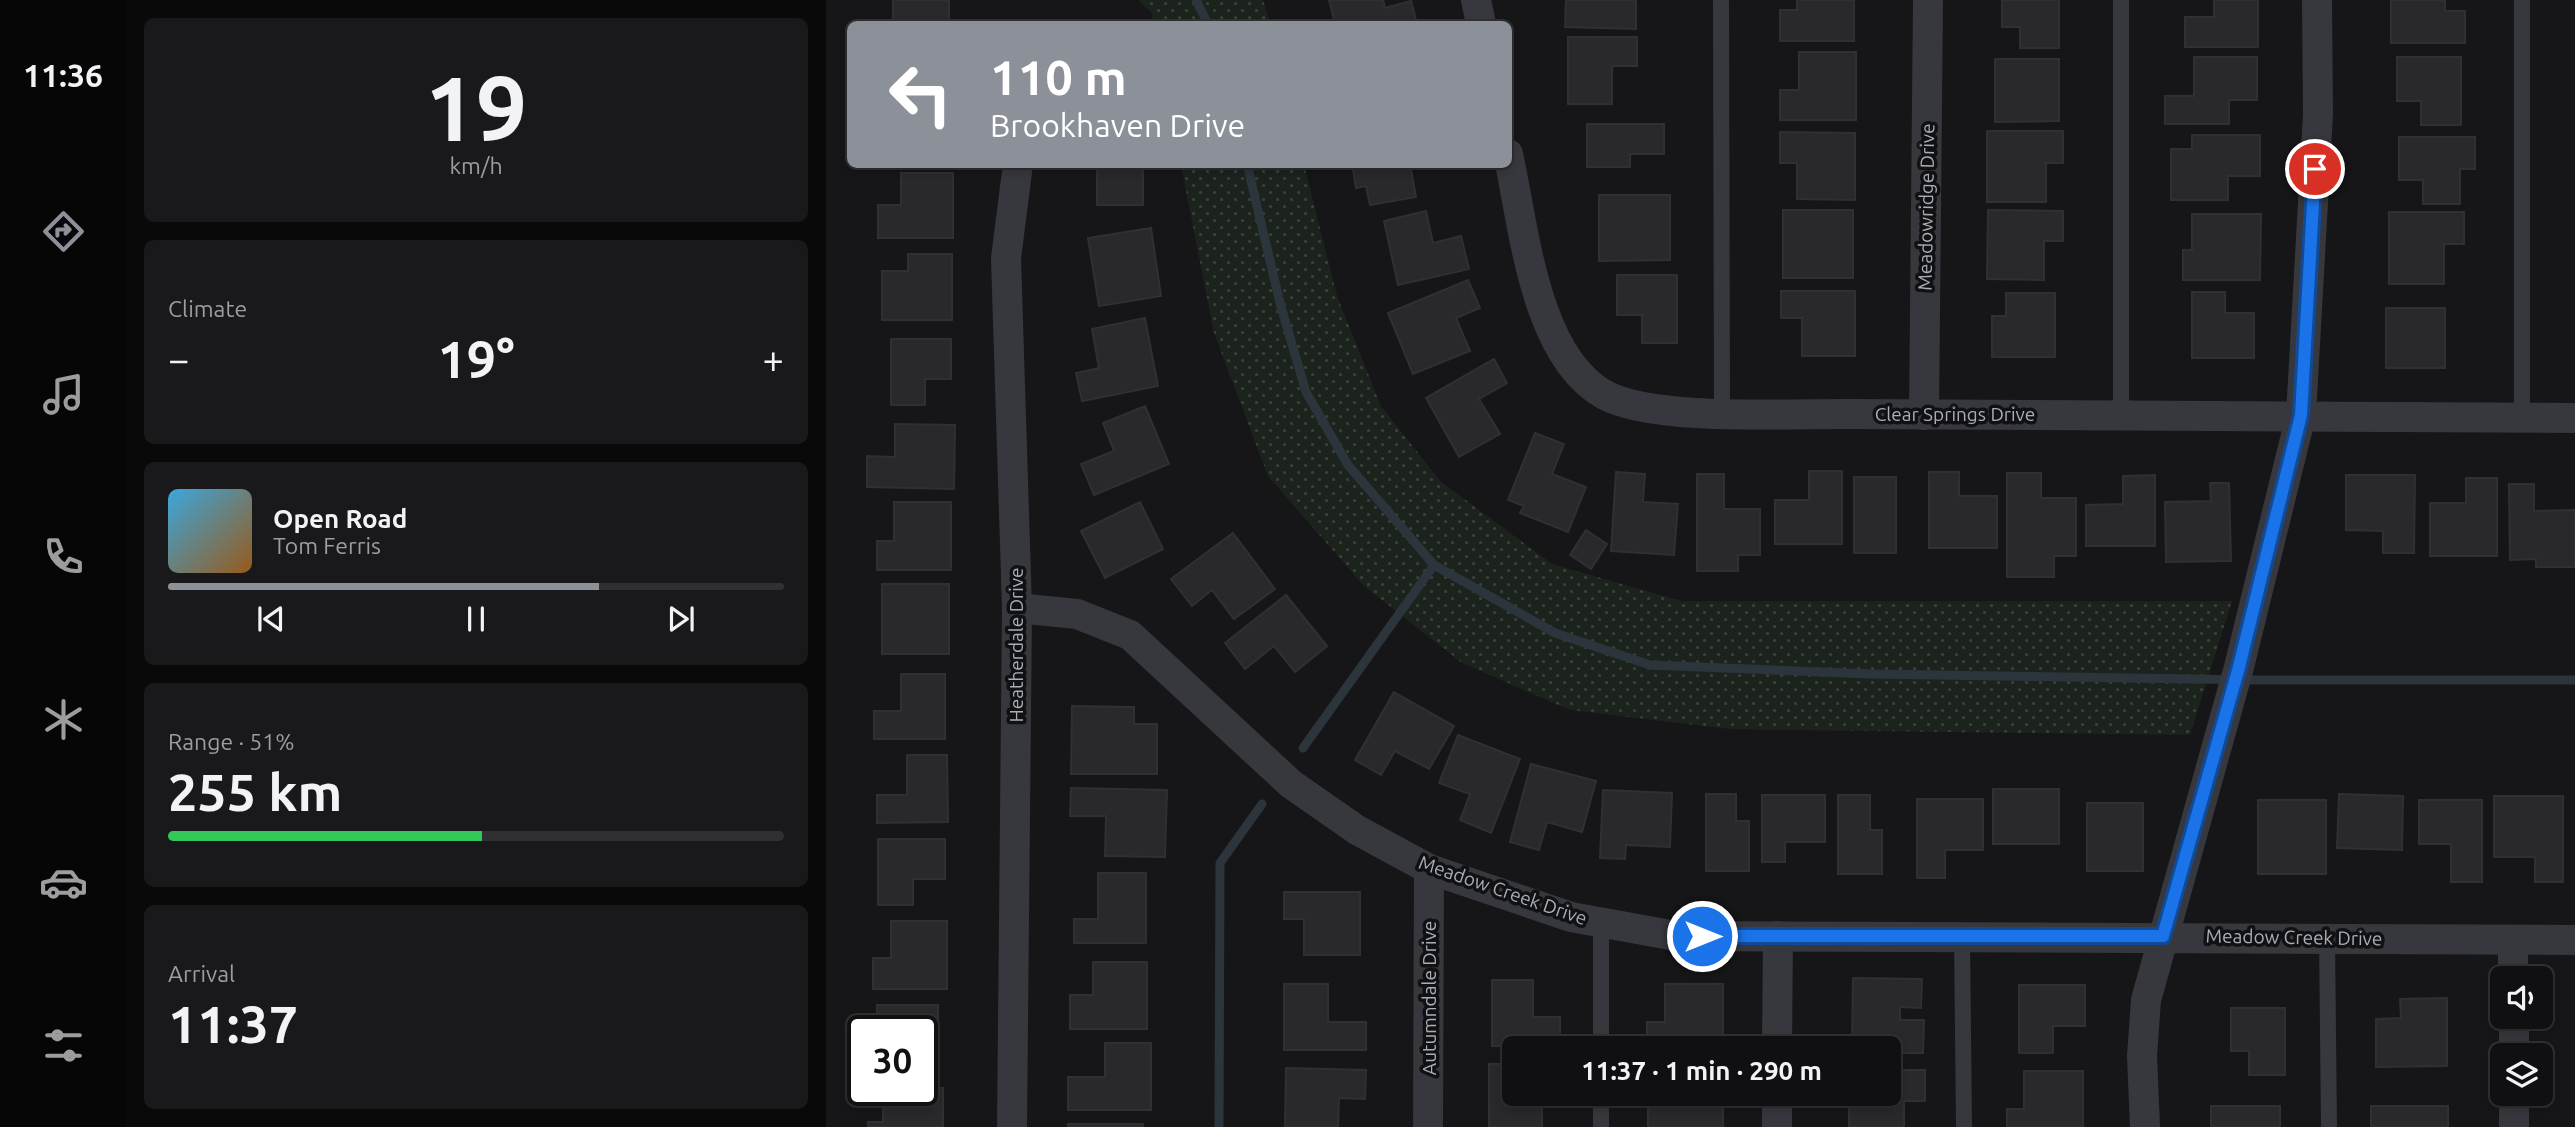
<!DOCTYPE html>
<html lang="en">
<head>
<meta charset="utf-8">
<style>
	:root { --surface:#101012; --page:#19191b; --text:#f1f3f6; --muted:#9c9d9f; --line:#303032; --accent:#8c9099 }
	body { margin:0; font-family:Ubuntu,sans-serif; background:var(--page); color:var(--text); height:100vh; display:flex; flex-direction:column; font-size:26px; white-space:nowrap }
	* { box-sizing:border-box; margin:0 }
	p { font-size:23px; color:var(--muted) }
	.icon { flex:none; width:38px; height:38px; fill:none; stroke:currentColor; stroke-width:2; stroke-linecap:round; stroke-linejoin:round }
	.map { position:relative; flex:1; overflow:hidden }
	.side { display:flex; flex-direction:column; gap:18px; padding:18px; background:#09090a; width:700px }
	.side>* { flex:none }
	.hud { position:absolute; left:21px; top:21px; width:665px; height:147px; border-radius:10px; box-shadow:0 4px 10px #0003,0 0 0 2px var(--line); background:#8c9099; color:#fff; overflow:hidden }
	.controls { position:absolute; left:1664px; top:966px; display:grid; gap:14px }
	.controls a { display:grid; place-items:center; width:63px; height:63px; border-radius:10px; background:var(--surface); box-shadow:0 4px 10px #0003,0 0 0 2px var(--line); font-size:35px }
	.speed { position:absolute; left:21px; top:1015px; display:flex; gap:14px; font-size:35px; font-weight:700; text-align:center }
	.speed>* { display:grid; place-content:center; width:91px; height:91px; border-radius:50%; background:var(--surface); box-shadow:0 4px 10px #0003,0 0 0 2px var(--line); line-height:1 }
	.speed .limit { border:4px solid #111; border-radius:10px; background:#fff; color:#111 }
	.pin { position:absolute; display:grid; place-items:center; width:60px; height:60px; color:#fff; margin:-30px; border:4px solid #fff; border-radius:50%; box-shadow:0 2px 7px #0007 }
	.me { position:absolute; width:77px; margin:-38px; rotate:90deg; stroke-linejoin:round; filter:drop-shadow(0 0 5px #0008) }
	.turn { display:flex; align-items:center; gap:24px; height:147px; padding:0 28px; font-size:32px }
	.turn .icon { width:91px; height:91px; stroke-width:2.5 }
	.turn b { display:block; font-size:49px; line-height:60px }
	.big { font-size:52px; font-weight:600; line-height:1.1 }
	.side .widget { flex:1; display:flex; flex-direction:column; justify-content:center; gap:10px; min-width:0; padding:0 24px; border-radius:10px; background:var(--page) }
	.side .dial { align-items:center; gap:0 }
	.dial b { font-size:91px; line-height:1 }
	.song { display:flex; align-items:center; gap:21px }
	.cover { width:84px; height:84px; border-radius:10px; background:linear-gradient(135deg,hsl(200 70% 55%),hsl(30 70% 35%)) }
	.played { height:7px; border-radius:4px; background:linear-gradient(90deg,var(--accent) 70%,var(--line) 70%) }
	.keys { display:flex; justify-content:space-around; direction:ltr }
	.heat { display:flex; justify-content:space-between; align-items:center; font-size:38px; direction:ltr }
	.charge { height:10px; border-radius:5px; background:linear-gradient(90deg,#34c759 51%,var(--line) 0) }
	.trip { position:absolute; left:676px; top:1036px; width:399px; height:70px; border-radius:10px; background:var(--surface); box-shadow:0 4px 10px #0003,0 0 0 2px var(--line); font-weight:600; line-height:70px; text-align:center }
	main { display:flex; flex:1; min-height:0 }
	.tabs { display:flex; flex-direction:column; width:126px; justify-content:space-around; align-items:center; background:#060607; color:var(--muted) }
	.tabs .icon { width:49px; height:49px }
	.tabs .selected { color:var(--accent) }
	.tabs b { font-size:32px; color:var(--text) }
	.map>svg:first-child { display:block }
	.grass { fill:url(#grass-dots) }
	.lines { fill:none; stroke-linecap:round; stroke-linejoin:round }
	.stream { stroke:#2c353c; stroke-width:9 }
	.building { fill:#29292c; stroke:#303034; stroke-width:2 }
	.service { stroke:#37383d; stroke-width:16 }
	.minor { stroke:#37383d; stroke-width:30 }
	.route-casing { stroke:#114b97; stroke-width:18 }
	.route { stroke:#1a73e8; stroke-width:12 }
	.labels { text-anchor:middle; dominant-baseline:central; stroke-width:7; stroke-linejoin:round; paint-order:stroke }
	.street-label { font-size:19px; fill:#a8adb8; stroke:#111113 }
</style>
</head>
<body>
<main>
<nav class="tabs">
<b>11:36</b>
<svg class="icon selected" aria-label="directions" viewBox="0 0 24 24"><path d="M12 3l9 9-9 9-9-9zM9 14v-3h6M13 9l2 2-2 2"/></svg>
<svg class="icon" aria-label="music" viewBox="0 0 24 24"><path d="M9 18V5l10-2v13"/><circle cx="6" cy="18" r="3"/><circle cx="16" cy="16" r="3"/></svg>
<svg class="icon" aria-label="phone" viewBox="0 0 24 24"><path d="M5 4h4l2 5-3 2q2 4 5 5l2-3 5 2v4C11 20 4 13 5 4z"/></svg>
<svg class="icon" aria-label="climate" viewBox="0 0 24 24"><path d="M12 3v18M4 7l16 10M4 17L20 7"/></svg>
<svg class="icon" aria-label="car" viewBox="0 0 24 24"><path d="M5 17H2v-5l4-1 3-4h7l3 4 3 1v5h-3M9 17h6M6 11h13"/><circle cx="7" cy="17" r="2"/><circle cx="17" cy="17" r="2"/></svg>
<svg class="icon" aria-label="filters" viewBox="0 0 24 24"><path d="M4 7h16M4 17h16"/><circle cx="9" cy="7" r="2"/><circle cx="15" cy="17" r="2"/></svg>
</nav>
<section class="side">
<div class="widget dial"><b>19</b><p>km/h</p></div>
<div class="widget"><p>Climate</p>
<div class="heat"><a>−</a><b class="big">19°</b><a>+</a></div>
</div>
<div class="widget">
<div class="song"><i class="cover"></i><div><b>Open Road</b><p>Tom Ferris</p></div></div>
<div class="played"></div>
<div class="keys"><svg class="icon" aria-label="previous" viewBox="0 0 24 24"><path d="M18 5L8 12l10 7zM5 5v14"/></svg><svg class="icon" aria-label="pause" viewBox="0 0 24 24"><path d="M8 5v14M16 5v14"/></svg><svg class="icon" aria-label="next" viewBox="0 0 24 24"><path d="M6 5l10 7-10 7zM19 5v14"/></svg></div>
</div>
<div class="widget"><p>Range · 51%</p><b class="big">255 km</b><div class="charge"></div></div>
<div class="widget"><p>Arrival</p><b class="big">11:37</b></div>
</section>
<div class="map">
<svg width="1749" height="1127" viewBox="0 0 1749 1127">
	<defs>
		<pattern id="grass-dots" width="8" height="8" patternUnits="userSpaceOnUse" patternTransform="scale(1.75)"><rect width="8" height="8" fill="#1c231d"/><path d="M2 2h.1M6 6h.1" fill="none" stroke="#3a403c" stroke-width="1.8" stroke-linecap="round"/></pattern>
	</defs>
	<rect width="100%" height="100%" fill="#161618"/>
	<g class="grass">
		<path d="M312 0H437L444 24H328L326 13Z"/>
		<path d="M355 165H478L511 296 555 406 614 481 726 564 855 601H1406L1364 735 904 729 744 710 636 663 538 586 442 476 388 333Z"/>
	</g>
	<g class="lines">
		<g class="stream">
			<path d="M370 0 382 24"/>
			<path d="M421 164 454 303 480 392 522 465 608 565 729 633 824 665 1045 674 1432 680H1749"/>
			<path d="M477 748 608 565"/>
			<path d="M393 1127 394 863 436 804"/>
		</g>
	</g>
	<g class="building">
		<rect x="67" y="0" width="56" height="24"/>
		<path d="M503 0H557L559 8 585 1 591 24H509Z"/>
		<path d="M740 0H810V29L739 27Z"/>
		<path d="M971 0H1028V41H954V10H971Z"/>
		<path d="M1176 0H1233V48H1194V27H1176Z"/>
		<path d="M1388 0H1432V47H1359V17H1388Z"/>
		<path d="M1565 0H1619V11H1639V43H1565Z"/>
		<path d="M742 37H811V66H786V104H742Z"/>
		<path d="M973 52H1030V120H954V90H973Z"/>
		<path d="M1368 57H1431V100H1403V124H1339V96H1368Z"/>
		<path d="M1571 57H1635V125H1595V101H1571Z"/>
		<path d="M1169 59H1233V121L1169 122Z"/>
		<path d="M761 124H838V154H804V167H761Z"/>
		<path d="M1161 131H1237V163H1220V202H1161Z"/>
		<path d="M954 132 1029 133V200L971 199V163H954Z"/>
		<path d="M1366 135H1434V176H1402V200H1345V149H1366Z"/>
		<path d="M1573 137H1649V169H1634V204H1597V180H1573Z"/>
		<rect x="271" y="164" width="46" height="41"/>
		<path d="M526 164H584L590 197 544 205 540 186 530 188Z"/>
		<path d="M75 173H127V238H52V205H75Z"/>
		<path d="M773 195H844V260L773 261Z"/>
		<rect x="957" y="210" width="70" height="68"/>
		<path d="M1162 210 1237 211V241H1218V280L1161 279Z"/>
		<path d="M600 211 607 243 635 236 643 269 572 285 558 221Z"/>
		<path d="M1563 212H1638V244H1618V284H1563Z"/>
		<path d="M1366 214H1435L1434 280H1357V250H1366Z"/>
		<path d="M325 228 335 296 273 306 262 238Z"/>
		<path d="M82 254H126V320H56V271H82Z"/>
		<path d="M791 275H851V343H816V315H791Z"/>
		<path d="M642 280 654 308 630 318 644 351 587 374 562 313Z"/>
		<path d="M955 291H1029V356H976V318H955Z"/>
		<path d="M1366 292H1399V313H1428V358H1366Z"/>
		<path d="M1180 293H1229V357H1166V316H1180Z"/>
		<rect x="1560" y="308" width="59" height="60"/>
		<path d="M319 318 332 386 256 401 250 373 273 368 266 329Z"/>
		<path d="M65 339H125V379H99V405H65Z"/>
		<path d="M668 359 681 383 653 399 674 434 633 457 600 398Z"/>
		<path d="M319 406 343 464 268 495 255 464 288 451 277 423Z"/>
		<path d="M69 424 129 425 128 489 41 487V456L69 457Z"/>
		<path d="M709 433 738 444 726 474 760 487 742 532 694 513 698 506 682 500Z"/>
		<path d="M983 471H1016V544H949V500H983Z"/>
		<path d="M790 472 819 474 817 502 852 504 848 555 785 551Z"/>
		<path d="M1103 472H1133V496H1171V548H1103Z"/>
		<path d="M1181 473H1215V498H1250V556H1228V577H1181Z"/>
		<path d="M871 474H898V509H934V555H912V571H871Z"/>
		<path d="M1329 475V546H1260V505L1297 504V476Z"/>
		<path d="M1520 475H1589L1588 553H1557V531L1520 530Z"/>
		<rect x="1028" y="477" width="42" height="76"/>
		<path d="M1640 478H1671V556H1604V503H1640Z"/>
		<path d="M1384 483H1403L1405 561 1340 562 1339 502 1385 501Z"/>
		<path d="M1683 484H1708V511L1749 510V567H1710V559L1684 560Z"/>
		<path d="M68 502H125V570H51V541H68Z"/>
		<path d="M314 502 337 549 279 578 255 531Z"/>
		<path d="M760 530 781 544 765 569 744 555Z"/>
		<path d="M407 533 449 589 408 619 386 590 366 606 345 579Z"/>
		<rect x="56" y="584" width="67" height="70"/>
		<path d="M460 595 501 646 469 672 448 646 419 669 399 643Z"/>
		<path d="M75 674H119V739H48V711H75Z"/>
		<path d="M568 692 628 726 603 769 569 751 555 775 529 760Z"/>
		<path d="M246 706 308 707V724H331V774H245Z"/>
		<path d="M632 735 694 759 665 833 634 820 644 794 613 783Z"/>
		<path d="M81 755H121L122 822 51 823V795H81Z"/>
		<path d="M705 764 770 781 756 832 721 822 713 850 684 842Z"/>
		<path d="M245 788 341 790 339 857 279 856 280 816H244Z"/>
		<rect x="1167" y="789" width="66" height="55"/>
		<path d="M777 790 846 793 844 847 800 845 799 859 774 858Z"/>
		<path d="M880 794H910V821H923V871H880Z"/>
		<path d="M1513 794 1577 796 1576 850 1511 848Z"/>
		<path d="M936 795H999V842H959V862H936Z"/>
		<path d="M1012 795H1044V830H1056V874H1012Z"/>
		<path d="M1668 796H1737V882H1709V857H1668Z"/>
		<path d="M1091 799H1157V850H1119V878H1091Z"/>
		<rect x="1432" y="800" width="68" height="74"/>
		<path d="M1593 800H1656V882H1625V844H1593Z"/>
		<rect x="1261" y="803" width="56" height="68"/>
		<path d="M52 839H119V879H87V905H52Z"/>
		<path d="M272 873H320V943H248V919H272Z"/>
		<path d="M458 892H534V955H478V919H458Z"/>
		<path d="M65 921H121V989H47V958H65Z"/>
		<path d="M267 962H321V1029H244V995H267Z"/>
		<path d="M1027 978 1096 979 1095 1008 1074 1007V1020H1098L1097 1053H1062V1048H1026Z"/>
		<path d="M666 980H707V1017H734V1046H666Z"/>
		<path d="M458 984H502V1022H540V1050H458Z"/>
		<path d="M839 984H897V1048H821V1022H839Z"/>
		<path d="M1193 985H1259V1026H1227V1053H1193Z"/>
		<path d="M1621 998V1066L1550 1067V1019L1575 1018 1574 999Z"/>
		<path d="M51 1005H112V1047H96V1031H51Z"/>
		<path d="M1405 1008H1459V1075H1423V1051H1405Z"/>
		<path d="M279 1043H325V1110H242V1077H279Z"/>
		<path d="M663 1064H688V1094H716V1127H663Z"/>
		<path d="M460 1068 540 1070 539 1099 513 1098 512 1127H459Z"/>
		<path d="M1062 1070H1099V1101H1078V1127H1023V1094H1062Z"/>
		<path d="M1198 1071H1257V1127H1181V1109H1198Z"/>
		<path d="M96 1088H117V1127H42V1122H57V1090H96Z"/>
		<path d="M841 1094H897V1127H822V1106H841Z"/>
		<rect x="1385" y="1106" width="69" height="21"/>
		<rect x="1545" y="1106" width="77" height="21"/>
		<rect x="242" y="1124" width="75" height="3"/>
	</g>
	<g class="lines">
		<g class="service">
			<path d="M895 0 896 412"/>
			<path d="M1295 0V415"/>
			<path d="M1696 0V417"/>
			<path d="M775 922V1048"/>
			<path d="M1136 936 1138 1127"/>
			<path d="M1501 938 1503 1127"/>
			<path d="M775 1094V1127"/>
		</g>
		<g class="minor">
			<path d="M650 0 655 24"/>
			<path d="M682 154C698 226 708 356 779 395 830 422 965 413 1026 414 1267 417 1508 415 1749 418"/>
			<path d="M1098 415 1102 0"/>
			<path d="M191 608 251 614 304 635 465 784 531 830 603 869 745 917 850 936 1749 940"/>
			<path d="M1687 940V978"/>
			<path d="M1688 1017V1055"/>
			<path d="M951 1048 952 936"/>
			<path d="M1688 1094V1127"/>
			<path d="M186 1127 191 608 180 258 192 164"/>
			<path d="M602 1127 603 869"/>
			<path d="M951 1127V1094"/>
			<path d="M1319 1127 1316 1056 1320 1000 1413 667 1475 415 1492 114 1491 0"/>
		</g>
	</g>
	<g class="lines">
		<g class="route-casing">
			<path id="route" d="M876 936H1337L1413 667 1475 415 1489 169"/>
		</g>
		<use href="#route" class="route"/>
	</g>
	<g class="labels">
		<g class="street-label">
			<text transform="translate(1100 207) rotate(-89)">Meadowridge Drive</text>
			<text x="1129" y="414">Clear Springs Drive</text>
			<text transform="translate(190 645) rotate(-90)">Heatherdale Drive</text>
			<text transform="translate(677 890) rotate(19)">Meadow Creek Drive</text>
			<text transform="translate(1468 937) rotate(1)">Meadow Creek Drive</text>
			<text transform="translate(603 998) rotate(-90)">Autumndale Drive</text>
		</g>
	</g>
</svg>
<div class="controls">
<a><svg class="icon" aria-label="sound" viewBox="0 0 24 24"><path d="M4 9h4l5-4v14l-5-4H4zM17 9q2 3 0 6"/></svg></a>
<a><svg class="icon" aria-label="layers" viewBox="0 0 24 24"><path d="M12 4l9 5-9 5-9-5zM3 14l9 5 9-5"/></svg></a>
</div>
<div class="speed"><div class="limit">30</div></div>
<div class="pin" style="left:1489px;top:169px;background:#d93025"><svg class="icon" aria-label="arrive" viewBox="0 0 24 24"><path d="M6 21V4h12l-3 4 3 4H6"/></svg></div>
<svg class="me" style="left:876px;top:936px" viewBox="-20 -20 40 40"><circle r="17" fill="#1a73e8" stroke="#fff" stroke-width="3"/><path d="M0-11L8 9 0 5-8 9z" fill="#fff"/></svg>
<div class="trip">11:37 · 1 min · 290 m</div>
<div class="hud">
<div class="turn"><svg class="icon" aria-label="left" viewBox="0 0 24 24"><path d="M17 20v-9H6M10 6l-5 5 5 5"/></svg><div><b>110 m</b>Brookhaven Drive</div></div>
</div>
</div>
</main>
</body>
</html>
